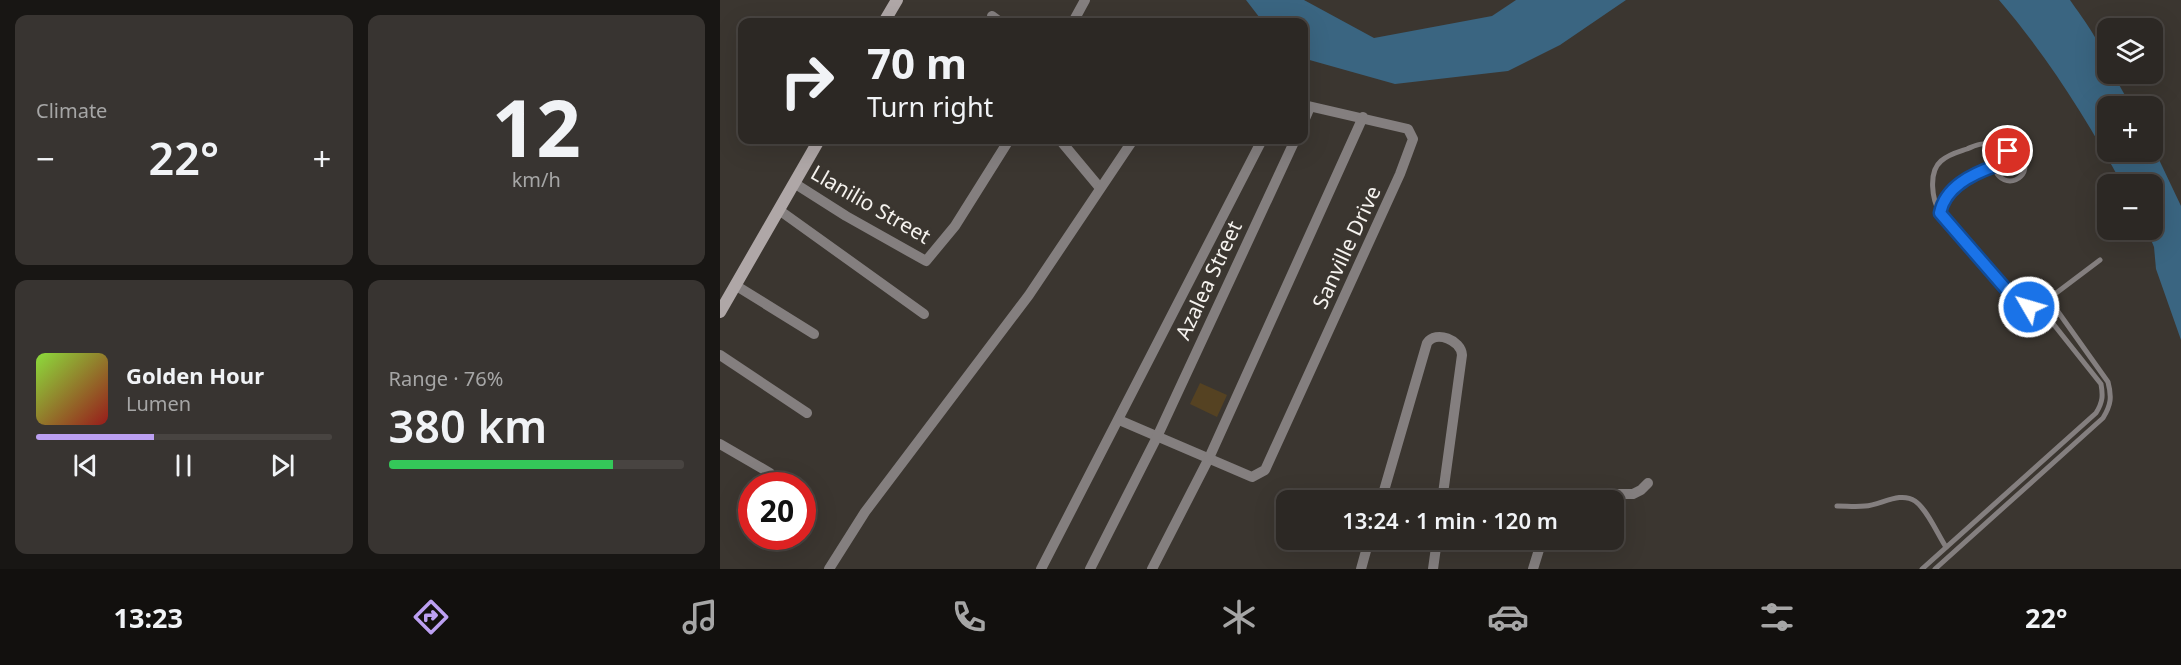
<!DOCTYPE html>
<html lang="en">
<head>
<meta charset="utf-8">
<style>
	:root { --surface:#2c2824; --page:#383431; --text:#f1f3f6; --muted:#a6a6a6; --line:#484441; --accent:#bca0f2 }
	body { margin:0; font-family:"Noto Sans",sans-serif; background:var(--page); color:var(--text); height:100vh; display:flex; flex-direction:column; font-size:22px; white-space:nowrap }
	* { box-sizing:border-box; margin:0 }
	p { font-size:20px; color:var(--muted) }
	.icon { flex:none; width:33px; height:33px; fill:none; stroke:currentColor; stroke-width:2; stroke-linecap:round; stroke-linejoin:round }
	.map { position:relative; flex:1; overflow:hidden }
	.sheet { display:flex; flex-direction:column; gap:15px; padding:15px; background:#181614; width:720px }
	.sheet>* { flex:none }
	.top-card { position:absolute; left:18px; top:18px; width:570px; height:126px; border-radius:12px; box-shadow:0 6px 24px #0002,0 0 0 2px var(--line); background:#2c2824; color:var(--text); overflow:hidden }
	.tools { position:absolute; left:1377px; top:18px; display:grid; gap:12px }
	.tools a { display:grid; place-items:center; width:66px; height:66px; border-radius:12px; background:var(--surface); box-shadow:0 6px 24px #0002,0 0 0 2px var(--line); font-size:30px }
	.speed { position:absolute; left:18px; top:472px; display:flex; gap:12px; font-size:30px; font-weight:700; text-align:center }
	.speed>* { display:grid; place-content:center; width:78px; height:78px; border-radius:50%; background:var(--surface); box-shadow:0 6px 24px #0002,0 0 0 2px var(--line); line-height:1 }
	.speed .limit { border:9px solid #d22; background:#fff; color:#111 }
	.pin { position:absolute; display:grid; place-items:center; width:51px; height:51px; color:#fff; margin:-26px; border:3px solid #fff; border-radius:50%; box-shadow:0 2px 6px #0007 }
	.me { position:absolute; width:66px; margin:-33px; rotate:308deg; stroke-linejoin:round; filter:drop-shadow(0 0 4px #0008) }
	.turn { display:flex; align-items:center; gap:21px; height:126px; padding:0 30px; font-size:27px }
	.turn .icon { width:78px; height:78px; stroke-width:2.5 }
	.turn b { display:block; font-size:42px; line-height:51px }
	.big { font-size:45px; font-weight:600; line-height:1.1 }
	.sheet .tile { flex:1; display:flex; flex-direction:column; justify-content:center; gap:9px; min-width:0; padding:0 21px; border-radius:12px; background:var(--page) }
	.sheet .dial { align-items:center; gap:0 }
	.dial b { font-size:78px; line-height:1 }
	.song { display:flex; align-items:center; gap:18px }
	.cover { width:72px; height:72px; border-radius:9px; background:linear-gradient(135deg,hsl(90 70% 55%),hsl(0 70% 35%)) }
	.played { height:6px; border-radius:3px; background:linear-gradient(90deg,var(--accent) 40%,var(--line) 40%) }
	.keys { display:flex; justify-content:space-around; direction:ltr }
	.heat { display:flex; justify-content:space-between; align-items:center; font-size:33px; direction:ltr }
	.charge { height:9px; border-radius:4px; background:linear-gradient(90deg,#34c759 76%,var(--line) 0) }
	.sheet .tiles { flex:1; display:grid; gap:15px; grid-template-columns:repeat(2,1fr) }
	.trip { position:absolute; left:556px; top:490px; width:348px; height:60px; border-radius:12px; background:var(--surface); box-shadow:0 6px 24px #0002,0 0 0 2px var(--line); font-weight:600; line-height:60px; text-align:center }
	.tab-bar { display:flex; height:96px; justify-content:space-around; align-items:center; background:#12100e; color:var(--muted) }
	.tab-bar .icon { width:42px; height:42px }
	.tab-bar .active { color:var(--accent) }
	.tab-bar b { font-size:27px; color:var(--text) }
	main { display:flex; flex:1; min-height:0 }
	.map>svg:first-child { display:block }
	.green { fill:#554222 }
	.water { fill:#3a6581 }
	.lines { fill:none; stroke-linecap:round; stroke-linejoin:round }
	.lane { stroke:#847f7f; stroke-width:5 }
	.street { stroke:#847f7f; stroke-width:10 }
	.secondary { stroke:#afa7a7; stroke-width:12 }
	.route-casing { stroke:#114b97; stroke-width:15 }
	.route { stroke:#1a73e8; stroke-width:10 }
	.labels { text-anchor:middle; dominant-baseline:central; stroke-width:6; stroke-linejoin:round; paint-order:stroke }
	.street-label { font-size:21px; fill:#f5f2ee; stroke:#3b3630 }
</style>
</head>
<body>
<main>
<section class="sheet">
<div class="tiles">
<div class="tile"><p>Climate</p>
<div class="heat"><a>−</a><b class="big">22°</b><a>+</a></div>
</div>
<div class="tile dial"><b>12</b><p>km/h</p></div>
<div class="tile">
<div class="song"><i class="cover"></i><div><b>Golden Hour</b><p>Lumen</p></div></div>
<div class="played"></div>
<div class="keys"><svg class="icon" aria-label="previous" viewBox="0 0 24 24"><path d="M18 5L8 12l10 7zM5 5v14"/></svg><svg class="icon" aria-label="pause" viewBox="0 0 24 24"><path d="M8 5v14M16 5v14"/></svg><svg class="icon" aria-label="next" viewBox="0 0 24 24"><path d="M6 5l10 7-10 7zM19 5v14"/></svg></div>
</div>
<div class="tile"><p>Range · 76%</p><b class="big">380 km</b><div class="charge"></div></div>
</div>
</section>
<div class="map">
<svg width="1461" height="569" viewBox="0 0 1461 569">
	<rect width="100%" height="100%" fill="#3b3630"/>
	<path class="green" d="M480 383 507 395 497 417 470 404Z"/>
	<g class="water">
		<path d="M526 0H584L654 38 772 16 796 0H906L840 45 788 71 675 84 586 59 584 57V22H543Z"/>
		<path d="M1279 0H1350C1363 19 1388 50 1388 74H1393L1411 106H1388V152H1432L1433 147 1461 206V340L1436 269 1434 247 1427 230H1432V184H1402C1367 119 1327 56 1279 0Z"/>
	</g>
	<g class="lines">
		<g class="lane">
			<circle cx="1290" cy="166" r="15"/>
			<path d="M1279 156C1275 152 1271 145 1265 144 1259 143 1252 147 1247 149 1238 152 1229 154 1221 161 1208 172 1212 200 1220 213L1298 303 1309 307 1319 306 1380 260"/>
			<path d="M1220 213C1225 187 1252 174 1275 166"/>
			<path d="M1117 506C1127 506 1136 507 1145 506 1161 505 1180 491 1195 501 1207 509 1218 535 1226 547"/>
			<path d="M1202 569 1376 413C1383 402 1383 395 1381 384L1319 306"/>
			<path d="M1215 569 1383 418C1391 405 1392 397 1388 382L1329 299"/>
		</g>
		<g class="street">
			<path d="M272 16 280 22"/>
			<path d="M353 22 365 0"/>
			<path d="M584 121 590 107"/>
			<path d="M340 140 380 188"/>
			<path d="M74 183 126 216 206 261 235 226 289 140"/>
			<path d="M59 210 204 314"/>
			<path d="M15 285 94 334"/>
			<path d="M0 355 87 413"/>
			<path d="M399 420 532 477 545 470 680 174 693 139 688 129 584 105"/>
			<path d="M0 444 50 473"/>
			<path d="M661 501 707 343C716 330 741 340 742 355L722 501"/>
			<path d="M834 501 838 497 846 494H913L921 490 928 483"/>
			<path d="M109 569 145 512 309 295 413 140"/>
			<path d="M321 569 542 140"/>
			<path d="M370 569 437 437 575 140"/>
			<path d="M432 569 489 458 643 117"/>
			<path d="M641 569 649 540"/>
			<path d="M713 569 717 540"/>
			<path d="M813 569 822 540"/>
		</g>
		<g class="secondary">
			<path d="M164 22 177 0"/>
			<path d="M0 312 99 140"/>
		</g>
	</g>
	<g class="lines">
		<g class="route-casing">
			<path id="route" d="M1288 151 1279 156 1275 166C1252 174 1225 187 1220 213L1298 303 1309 307"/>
		</g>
		<use href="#route" class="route"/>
	</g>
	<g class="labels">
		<g class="street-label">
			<text transform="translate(151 204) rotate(30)">Llanilio Street</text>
			<text transform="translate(626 247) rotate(-65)">Sanville Drive</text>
			<text transform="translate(488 280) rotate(-65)">Azalea Street</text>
		</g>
	</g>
</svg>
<div class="tools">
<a><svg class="icon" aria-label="layers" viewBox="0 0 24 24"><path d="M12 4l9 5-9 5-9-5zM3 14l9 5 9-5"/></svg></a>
<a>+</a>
<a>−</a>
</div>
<div class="speed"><div class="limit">20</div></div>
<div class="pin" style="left:1288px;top:151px;background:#d93025"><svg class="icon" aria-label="arrive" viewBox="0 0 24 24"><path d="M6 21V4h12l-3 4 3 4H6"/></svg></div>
<svg class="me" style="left:1309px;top:307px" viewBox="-20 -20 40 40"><circle r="17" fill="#1a73e8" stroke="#fff" stroke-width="3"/><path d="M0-11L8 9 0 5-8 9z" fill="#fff"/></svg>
<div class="trip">13:24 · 1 min · 120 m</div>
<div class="top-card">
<div class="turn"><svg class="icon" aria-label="right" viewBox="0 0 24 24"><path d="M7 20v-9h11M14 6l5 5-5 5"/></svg><div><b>70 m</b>Turn right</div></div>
</div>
</div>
</main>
<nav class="tab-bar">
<b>13:23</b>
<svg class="icon active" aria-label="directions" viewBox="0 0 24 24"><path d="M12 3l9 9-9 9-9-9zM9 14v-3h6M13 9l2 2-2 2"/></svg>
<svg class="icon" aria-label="music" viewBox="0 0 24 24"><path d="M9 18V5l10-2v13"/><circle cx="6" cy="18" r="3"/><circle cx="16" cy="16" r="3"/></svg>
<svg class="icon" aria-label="phone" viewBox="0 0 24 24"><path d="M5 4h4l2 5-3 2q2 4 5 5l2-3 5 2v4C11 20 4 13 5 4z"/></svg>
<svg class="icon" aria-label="climate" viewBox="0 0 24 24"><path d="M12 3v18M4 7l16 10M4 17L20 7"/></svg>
<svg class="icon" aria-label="car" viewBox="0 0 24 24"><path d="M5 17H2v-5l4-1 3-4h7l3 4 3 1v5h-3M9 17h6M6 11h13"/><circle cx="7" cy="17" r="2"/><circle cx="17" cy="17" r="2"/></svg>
<svg class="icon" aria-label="filters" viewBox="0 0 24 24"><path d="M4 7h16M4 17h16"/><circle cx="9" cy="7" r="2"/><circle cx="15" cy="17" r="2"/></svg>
<b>22°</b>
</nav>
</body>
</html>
